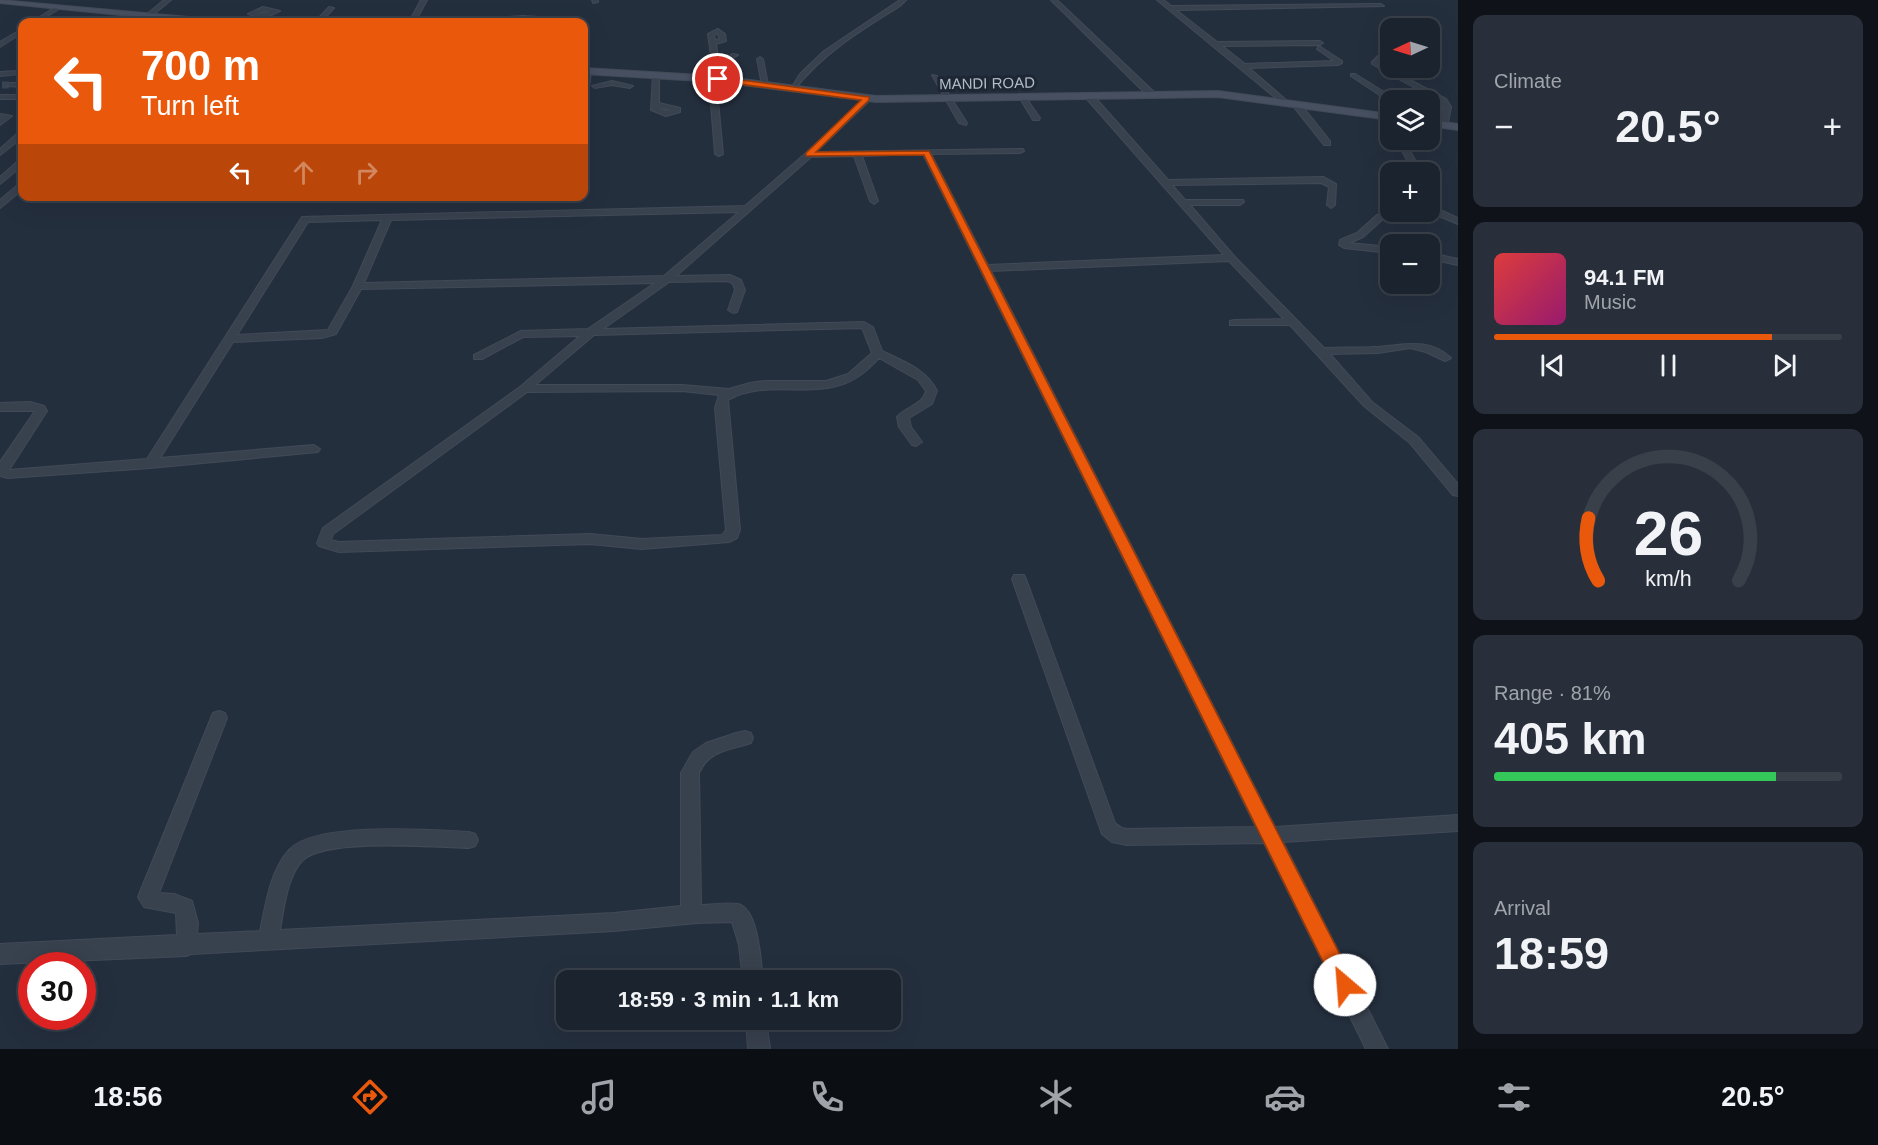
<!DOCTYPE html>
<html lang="en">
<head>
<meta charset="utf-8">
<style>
	:root { --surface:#1b232e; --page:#282f3a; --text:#f1f3f6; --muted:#a0a4aa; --line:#39404a; --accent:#ea580c }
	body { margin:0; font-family:Helvetica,sans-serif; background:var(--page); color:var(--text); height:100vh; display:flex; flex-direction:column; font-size:22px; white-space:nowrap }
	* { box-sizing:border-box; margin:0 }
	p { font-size:20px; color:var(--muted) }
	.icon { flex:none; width:33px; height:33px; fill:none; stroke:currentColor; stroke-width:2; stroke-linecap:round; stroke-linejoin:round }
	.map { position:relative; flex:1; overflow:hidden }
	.details { display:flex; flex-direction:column; gap:15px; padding:15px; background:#0f1319; width:420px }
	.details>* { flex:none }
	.guide { position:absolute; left:18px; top:18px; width:570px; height:183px; border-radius:12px; box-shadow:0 6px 24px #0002,0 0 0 2px var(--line); background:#ea580c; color:#fff; overflow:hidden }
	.needle { width:39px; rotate:266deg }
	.tools { position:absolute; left:1380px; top:18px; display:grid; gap:12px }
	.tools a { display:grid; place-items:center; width:60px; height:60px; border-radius:12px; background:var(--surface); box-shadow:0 6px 24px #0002,0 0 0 2px var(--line); font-size:30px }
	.speed { position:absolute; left:18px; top:952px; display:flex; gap:12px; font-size:30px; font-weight:700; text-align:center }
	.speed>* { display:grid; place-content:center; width:78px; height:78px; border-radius:50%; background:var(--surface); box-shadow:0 6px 24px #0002,0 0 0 2px var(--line); line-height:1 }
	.speed .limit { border:9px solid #d22; background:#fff; color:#111 }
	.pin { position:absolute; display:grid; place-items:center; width:51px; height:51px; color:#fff; margin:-26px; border:3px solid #fff; border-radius:50%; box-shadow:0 2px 6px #0007 }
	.me { position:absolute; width:66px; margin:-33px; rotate:333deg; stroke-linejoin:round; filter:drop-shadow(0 0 4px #0008) }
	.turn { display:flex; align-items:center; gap:21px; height:126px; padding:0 24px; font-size:27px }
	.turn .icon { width:78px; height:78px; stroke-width:2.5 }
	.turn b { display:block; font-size:42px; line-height:51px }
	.lanes { display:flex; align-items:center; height:57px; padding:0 24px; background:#0003; justify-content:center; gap:30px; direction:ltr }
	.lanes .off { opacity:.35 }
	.big { font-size:45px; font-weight:700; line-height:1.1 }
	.details .tile { flex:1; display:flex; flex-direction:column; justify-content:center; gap:9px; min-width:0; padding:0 21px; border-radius:12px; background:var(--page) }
	.details .dial { align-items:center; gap:0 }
	.dial svg { height:156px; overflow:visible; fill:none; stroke:var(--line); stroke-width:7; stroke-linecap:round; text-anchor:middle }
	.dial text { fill:var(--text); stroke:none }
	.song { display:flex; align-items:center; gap:18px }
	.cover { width:72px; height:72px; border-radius:9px; background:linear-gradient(135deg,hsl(0 70% 55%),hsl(320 70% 35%)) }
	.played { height:6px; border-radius:3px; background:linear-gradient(90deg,var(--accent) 80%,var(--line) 80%) }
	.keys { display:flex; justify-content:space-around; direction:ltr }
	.heat { display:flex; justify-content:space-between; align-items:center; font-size:33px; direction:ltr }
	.charge { height:9px; border-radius:4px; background:linear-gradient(90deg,#34c759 81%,var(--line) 0) }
	.trip { position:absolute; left:556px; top:970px; width:345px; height:60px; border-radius:12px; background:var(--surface); box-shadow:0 6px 24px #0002,0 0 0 2px var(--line); font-weight:700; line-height:60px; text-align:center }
	.dock { display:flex; height:96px; justify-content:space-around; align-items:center; background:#0b0e12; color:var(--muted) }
	.dock .icon { width:42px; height:42px }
	.dock .active { color:var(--accent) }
	.dock b { font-size:27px; color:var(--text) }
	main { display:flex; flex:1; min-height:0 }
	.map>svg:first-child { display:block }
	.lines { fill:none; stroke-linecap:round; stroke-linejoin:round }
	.street-tunnel { stroke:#3a4453; stroke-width:7; stroke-dasharray:7 3; stroke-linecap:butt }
	.street-casing { stroke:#414a57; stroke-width:2 }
	.secondary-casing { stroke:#414a57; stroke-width:2 }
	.street { fill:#38414e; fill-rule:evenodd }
	.secondary { fill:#465061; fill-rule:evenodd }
	.route { fill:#ea580c; stroke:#983908; stroke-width:1.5 }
	.labels { text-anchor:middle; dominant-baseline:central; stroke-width:6; stroke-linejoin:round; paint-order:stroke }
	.far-street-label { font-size:15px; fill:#b4bcc9; stroke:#1d2633 }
</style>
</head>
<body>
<main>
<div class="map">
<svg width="1458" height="1049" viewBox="0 0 1458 1049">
	<rect width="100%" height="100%" fill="#242f3e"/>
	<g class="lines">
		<path class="street-tunnel" d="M2 85H10"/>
		<g class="street-casing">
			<g id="street">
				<path d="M164 0H171L149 18H145V16Z"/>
				<path d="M421 0H427L415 22H409Z"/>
				<path d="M592 0H598V2L593 3Z"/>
				<path d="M900 0H906L900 6C861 30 823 53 794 90H790L800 74 824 51Z"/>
				<path d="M1051 0H1057L1154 92V96H1148Z"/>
				<path d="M1157 0H1164L1171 6 1381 4 1384 6 1176 10 1217 42 1320 41 1323 43 1320 45 1222 46 1245 64 1334 61 1317 49 1319 46 1342 61V63L1338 65 1249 68 1286 100V104H1283Z"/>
				<path d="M57 6 62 7 38 22H32Z"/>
				<path d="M263 7 280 11 265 18 248 14ZM264 11 270 12 258 13Z"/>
				<path d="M329 7 334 8 321 22H315Z"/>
				<path d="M129 14 134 15 121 22H114Z"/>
				<path d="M523 16 572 19 569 21 528 20 514 22 516 20 440 22Z"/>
				<path d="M205 20 208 22H201L202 21Z"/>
				<path d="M22 29V33L0 47V42Z"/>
				<path d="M718 29 725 34 726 41 716 44 721 79 716 80 723 154 719 156 715 154 709 79 714 77 708 34ZM717 33 720 39 715 40 714 35Z"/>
				<path d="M1385 49 1388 51 1378 63 1446 99 1451 107 1447 127 1440 125 1443 107 1440 102 1372 64V62Z"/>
				<path d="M733 54 738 55 725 62 727 75 722 76 719 61Z"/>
				<path d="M760 57 763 59 768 85 765 87 762 85 757 59Z"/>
				<path d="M588 70 591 72 588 94 584 96 585 72Z"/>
				<path d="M18 71 20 74 0 76V72Z"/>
				<path d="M656 74 659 76V103L680 108V112L666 116 651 110 653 76ZM659 108 669 109 671 110 666 111Z"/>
				<path d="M1351 74H1355L1397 100 1390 102 1351 76Z"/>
				<path d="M932 75 937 76 967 123 966 125 959 123Z"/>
				<path d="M612 81 633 86 630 88 612 85 595 88 592 86Z"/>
				<path d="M10 83H22V87L8 86Z"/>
				<path d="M1086 94H1092L1168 180 1323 177 1336 184 1335 205 1331 208 1327 205 1329 187 1321 183 1172 185 1185 200H1243L1244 202 1240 205H1190L1234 256 1324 348C1341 347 1358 348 1375 347 1402 346 1428 336 1451 358L1445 361 1426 352 1410 348 1378 353 1330 354 1372 402 1418 437 1458 484V496L1453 495 1410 443 1364 406 1290 325H1230V321L1234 320 1284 319 1229 261 991 271 1275 827 1458 815V831L1283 842 1388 1049H1366L1264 843 1127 845 1112 842 1102 834 1012 579 1014 575H1024L1026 579 1115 823 1122 828 1127 829 1256 827 923 154 862 156 878 201 874 204 870 201 854 156 811 157 676 276 730 275 741 280 745 290 737 312 733 313 728 310 735 290 733 284 728 281 669 282 603 329 864 322 873 327 882 351C902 361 927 369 937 391L932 404 909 418 911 427 922 442 916 446 912 445 899 427 897 417C906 406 922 406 926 391L918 380 879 358C870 367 862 376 850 381 811 400 766 378 728 400L740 530 737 538 729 542 642 549 590 544 339 552 319 546 317 543 323 528 520 387 580 336 523 337 482 359H474V355L521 331 588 329 655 283 361 289 336 334 322 338 233 342 160 458 314 445 320 449 318 452 150 468 8 478 0 476V462L35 411H0V403L30 402 44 406 47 411 9 470 147 459 302 217 745 206 806 153 866 97H869V101L816 152 1023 149 1024 151 1020 153 931 154 988 265 1224 255 1086 98ZM739 212 664 276 364 283 391 220ZM382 220 353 286 328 330 237 335 308 222ZM862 328 872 353 848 374 826 381H765L750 383 729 389 682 385H535L594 335ZM682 391 719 395 715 408 726 530 722 535 642 539 590 534 339 542 331 540 333 534 527 392Z"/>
				<path d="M0 95H21L22 99H0Z"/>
				<path d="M1018 95H1024L1040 118 1039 120H1033Z"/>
				<path d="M1293 102H1299L1330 141V145H1324L1293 106Z"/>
				<path d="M0 114 12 116 0 125Z"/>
				<path d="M19 132H22V138L0 155V149Z"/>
				<path d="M1396 140H1404L1415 160 1417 172H1409L1407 160Z"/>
				<path d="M19 160H22V166L0 184V177Z"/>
				<path d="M19 184H22V190L0 208V200Z"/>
				<path d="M1430 202 1438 209 1458 218V224L1432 213 1430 210Z"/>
				<path d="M1405 212H1414L1407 217 1383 219 1363 237 1349 243 1390 247V253L1344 248 1339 245 1340 240 1357 233 1377 215Z"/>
				<path d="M1430 253 1458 259V265L1430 259Z"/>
				<path d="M219 711 225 713 227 718 159 893 174 894 192 901 198 923 197 934 260 931C266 904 270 871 289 850 315 821 431 830 469 832L475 834 478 840 475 846 469 848C436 847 326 838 303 860 287 876 284 908 280 930L614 913 681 906V773L693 752 706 743 736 733 745 731 751 733 753 738 751 743C730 750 709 750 699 773L701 905C712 905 727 902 738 904 759 909 761 964 763 981H743L739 945 732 922 697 923 614 931 191 954 186 956 0 964V944L177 935 176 913 144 907 138 897 211 718 213 713Z"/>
				<path d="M746 1020H766L770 1049H748Z"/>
			</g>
		</g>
		<g class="secondary-casing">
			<g id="secondary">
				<path d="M0 0 211 19 215 22H190L0 3Z"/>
				<path d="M584 68 718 76 876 96 1218 91 1390 114V120L1218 97 876 102 718 82 584 74Z"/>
				<path d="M1430 120 1458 124V130L1430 126Z"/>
			</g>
		</g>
		<use href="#street" class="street"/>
		<use href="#secondary" class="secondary"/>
	</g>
	<path class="route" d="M718 77 869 97V100L816 152 929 151 1352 978 1355 985 1352 992 1345 995 1338 992 924 155 806 156V153L861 100 715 81Z"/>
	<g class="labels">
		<g class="far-street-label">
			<text transform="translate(987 83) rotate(-1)">MANDI ROAD</text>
		</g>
	</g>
</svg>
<div class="tools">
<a><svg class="needle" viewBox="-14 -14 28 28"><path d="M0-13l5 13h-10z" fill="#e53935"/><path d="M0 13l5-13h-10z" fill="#a0a4aa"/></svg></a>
<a><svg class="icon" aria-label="layers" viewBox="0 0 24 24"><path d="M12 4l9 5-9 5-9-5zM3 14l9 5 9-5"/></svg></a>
<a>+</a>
<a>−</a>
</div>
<div class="speed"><div class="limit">30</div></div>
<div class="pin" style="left:718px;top:79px;background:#d93025"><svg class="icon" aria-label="arrive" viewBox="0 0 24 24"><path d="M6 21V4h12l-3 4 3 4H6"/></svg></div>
<svg class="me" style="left:1345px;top:985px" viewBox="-20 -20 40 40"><circle r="19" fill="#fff"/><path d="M0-13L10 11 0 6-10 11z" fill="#ea580c"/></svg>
<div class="trip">18:59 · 3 min · 1.1 km</div>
<div class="guide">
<div class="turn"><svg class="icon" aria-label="left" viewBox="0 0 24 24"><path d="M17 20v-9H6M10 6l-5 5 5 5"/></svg><div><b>700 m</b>Turn left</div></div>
<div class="lanes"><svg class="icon" aria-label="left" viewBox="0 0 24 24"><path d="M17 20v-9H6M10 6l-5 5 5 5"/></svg><svg class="icon off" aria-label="ahead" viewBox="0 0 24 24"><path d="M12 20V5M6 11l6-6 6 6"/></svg><svg class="icon off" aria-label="right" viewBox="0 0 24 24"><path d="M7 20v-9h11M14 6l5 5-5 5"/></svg></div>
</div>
</div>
<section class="details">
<div class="tile"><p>Climate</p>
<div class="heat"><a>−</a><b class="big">20.5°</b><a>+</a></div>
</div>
<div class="tile">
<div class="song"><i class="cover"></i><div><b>94.1 FM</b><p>Music</p></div></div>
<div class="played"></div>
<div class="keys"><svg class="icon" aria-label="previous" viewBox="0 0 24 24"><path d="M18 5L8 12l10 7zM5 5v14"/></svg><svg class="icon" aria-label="pause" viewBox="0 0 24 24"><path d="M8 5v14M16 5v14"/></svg><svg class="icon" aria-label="next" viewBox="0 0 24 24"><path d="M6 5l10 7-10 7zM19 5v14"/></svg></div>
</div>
<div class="tile dial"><svg viewBox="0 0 100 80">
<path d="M14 69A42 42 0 1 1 86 69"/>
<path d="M14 69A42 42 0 0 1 9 37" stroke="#ea580c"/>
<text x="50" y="56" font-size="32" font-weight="700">26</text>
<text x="50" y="72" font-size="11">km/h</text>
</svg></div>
<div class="tile"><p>Range · 81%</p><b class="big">405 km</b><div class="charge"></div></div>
<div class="tile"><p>Arrival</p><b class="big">18:59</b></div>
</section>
</main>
<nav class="dock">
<b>18:56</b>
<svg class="icon active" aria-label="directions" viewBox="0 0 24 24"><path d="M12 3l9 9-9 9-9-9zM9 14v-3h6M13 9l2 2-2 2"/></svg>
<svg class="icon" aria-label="music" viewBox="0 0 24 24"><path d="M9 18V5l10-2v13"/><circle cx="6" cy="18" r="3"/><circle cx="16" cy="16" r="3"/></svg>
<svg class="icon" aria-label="phone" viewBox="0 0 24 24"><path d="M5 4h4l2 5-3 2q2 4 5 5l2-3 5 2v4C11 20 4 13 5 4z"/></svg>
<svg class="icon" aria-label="climate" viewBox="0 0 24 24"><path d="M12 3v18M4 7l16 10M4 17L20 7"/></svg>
<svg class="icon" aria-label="car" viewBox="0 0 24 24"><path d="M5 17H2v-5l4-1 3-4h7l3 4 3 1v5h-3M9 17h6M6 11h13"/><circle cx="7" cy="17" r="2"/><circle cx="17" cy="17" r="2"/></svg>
<svg class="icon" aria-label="filters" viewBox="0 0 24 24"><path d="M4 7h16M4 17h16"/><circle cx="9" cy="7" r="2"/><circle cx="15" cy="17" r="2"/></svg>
<b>20.5°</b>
</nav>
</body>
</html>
